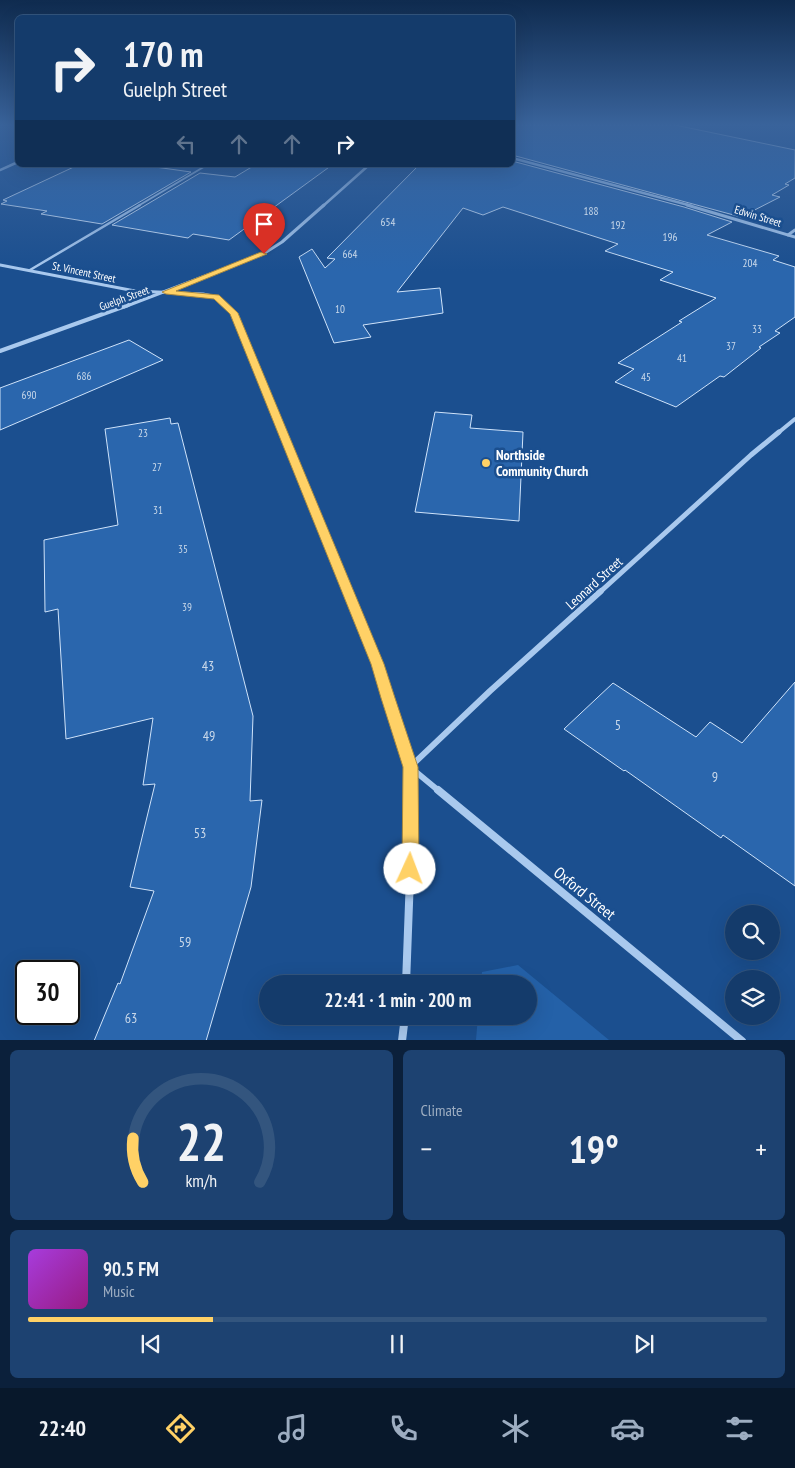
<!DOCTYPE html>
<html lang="en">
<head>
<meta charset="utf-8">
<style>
	:root { --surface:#143b6b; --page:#1d4271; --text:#f1f3f6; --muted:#9dadc1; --line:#33557e; --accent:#ffd166 }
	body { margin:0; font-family:"PT Sans Narrow",sans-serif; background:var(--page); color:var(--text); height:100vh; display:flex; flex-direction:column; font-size:19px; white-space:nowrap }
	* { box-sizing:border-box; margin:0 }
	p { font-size:16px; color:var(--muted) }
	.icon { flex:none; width:28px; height:28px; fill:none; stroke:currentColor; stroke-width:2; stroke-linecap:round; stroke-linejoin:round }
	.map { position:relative; height:1040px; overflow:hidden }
	.panel { display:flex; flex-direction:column; gap:10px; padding:10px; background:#0b203b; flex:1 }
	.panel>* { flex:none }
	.banner { position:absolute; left:15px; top:15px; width:500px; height:152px; border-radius:8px; box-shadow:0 5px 20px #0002,0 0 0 1px var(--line); background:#143b6b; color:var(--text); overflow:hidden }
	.fabs { position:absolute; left:725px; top:905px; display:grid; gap:10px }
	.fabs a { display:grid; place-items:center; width:55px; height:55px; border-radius:50%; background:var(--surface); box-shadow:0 5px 20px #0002,0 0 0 1px var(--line); font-size:25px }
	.speed { position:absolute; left:15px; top:960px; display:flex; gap:10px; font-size:25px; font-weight:700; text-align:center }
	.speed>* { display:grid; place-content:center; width:65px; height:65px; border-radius:50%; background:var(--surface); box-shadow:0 5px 20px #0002,0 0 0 1px var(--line); line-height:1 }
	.speed .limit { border:2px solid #111; border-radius:8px; background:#fff; color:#111 }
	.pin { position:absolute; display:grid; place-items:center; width:42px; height:42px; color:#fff; margin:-51px -21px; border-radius:50% 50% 50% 0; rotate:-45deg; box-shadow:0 0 5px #0007 }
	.pin .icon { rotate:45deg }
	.me { position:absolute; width:55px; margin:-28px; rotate:2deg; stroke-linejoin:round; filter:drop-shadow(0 0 4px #0008) }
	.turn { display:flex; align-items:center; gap:18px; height:105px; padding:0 25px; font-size:22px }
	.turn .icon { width:65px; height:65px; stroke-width:2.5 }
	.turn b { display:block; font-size:35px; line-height:42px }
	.lanes { display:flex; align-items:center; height:48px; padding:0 25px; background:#0003; justify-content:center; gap:25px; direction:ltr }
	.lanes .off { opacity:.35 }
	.big { font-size:38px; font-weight:800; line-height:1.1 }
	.panel .card { flex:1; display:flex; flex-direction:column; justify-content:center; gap:8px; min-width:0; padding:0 18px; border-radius:8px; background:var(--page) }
	.panel .dial { align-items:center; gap:0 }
	.dial svg { height:130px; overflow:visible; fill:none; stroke:var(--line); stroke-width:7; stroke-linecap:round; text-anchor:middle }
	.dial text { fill:var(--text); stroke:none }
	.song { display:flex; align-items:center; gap:15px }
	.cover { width:60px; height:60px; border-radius:8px; background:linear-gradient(135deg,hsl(280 70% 55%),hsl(310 70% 35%)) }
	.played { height:5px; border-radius:2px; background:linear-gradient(90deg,var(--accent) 25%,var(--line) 25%) }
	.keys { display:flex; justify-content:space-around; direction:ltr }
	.heat { display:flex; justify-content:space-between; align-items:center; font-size:28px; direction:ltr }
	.panel .tiles { flex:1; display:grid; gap:10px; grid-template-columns:1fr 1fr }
	.card:last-child { grid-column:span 2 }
	.trip { position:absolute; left:259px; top:975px; width:278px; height:50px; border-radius:25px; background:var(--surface); box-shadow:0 5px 20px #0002,0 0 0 1px var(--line); font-weight:800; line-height:50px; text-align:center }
	.tabs { display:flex; height:80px; justify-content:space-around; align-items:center; background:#08182b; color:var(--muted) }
	.tabs .icon { width:35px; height:35px }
	.tabs .active { color:var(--accent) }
	.tabs b { font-size:22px; color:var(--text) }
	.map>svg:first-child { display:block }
	.green { fill:#2461a8 }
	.building { fill:#2a66ad; stroke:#cfe3fa }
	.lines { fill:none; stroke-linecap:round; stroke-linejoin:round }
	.lane-far1 { stroke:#a9c9ee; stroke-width:2 }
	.lane { stroke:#a9c9ee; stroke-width:2.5 }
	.street-far5 { stroke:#a9c9ee; stroke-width:2.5 }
	.street-far4 { stroke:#a9c9ee; stroke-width:3 }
	.street-far3 { stroke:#a9c9ee; stroke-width:4 }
	.street-far2 { stroke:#a9c9ee; stroke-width:5 }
	.street-far1 { stroke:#a9c9ee; stroke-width:6 }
	.street { stroke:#a9c9ee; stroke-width:8 }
	.route { fill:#ffd166; stroke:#a68842 }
	.poi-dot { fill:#ffd166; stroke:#1b4f8f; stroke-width:2 }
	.labels { text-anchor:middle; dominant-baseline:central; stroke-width:5; stroke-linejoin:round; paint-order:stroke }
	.number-label { font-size:11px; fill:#cad9ea }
	.far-street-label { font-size:11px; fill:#fff; stroke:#1b4f8f }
	.poi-label { font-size:14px; font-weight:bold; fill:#fff; stroke:#1b4f8f; text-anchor:start }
	.street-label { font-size:14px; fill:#fff; stroke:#1b4f8f }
	.near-number-label { font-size:14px; fill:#cad9ea }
	.near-street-label { font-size:16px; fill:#fff; stroke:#1b4f8f }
</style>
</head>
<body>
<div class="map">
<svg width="795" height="1041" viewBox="0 0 795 1041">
	<rect width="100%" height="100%" fill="#1b4f8f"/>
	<path class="green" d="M518 965 609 1040H476L478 1016H528V984H481L482 972Z"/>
	<g class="building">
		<path d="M512 125H675L795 150V178L785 184 789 185 772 195 780 197 741 217 512 155Z"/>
		<path d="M512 161 684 207 732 222 707 235 779 256 773 260 795 267V317L775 331 780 333 759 347 761 348 724 377 720 376 676 407 615 382 634 369 618 363 682 322 679 321 716 298 660 280 673 272 605 251 618 244 503 207 483 215 463 208 397 292 440 288 443 313 363 325 371 337 334 343 299 257 312 249 325 268 335 259 327 258 419 165H512Z"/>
		<path d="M78 165H141L191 172 102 224 41 214 47 211 1 204 7 201 3 200Z"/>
		<path d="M255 165H332L229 240 193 234 188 238 112 225 200 173 235 177Z"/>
		<path d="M129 340 163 360 0 430V388Z"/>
		<path d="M435 412 472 415 470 428 523 432 519 521 415 512Z"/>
		<path d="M170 418 171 424 178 423 253 716 250 801 262 800 251 887 206 1041H94L118 983 120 984 154 891 130 887 155 784 143 785 153 718 66 739 58 609 45 612 44 540 118 525 105 429Z"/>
		<path d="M795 682V886L723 835 721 838 625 770 624 771 564 729 613 683 696 737 710 722 742 743Z"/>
	</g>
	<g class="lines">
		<path class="lane-far1" d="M138 206 207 165"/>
		<path class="lane" d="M30 270 140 205"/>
		<g class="street-far5">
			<path d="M512 158 692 206"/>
			<path d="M0 170 18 162"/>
			<path d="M323 206 369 165"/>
		</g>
		<g class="street-far4">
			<path d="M687 205 795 237"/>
			<path d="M788 235 795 230"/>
			<path d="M0 265 135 291 203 294 217 297 227 307"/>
			<path d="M124 307 263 254 282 242 324 205"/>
		</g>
		<g class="street-far3">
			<path d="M225 305 233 313 282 433"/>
			<path d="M0 351 128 305"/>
			<path d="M778 433 795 419"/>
		</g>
		<g class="street-far2">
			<path d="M282 432 347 592"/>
			<path d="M600 592 751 455 779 432"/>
		</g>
		<g class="street-far1">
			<path d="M347 591 377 664 410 767V791"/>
			<path d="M439 791 410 767 490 691 601 591"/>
		</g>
		<g class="street">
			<path d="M438 790 742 1041"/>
			<path d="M406 984 411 850 410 790"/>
			<path d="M402 1041 405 1016"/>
		</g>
	</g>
	<linearGradient id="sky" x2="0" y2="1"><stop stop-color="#0f2b4f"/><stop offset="0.46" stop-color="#39639b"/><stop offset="1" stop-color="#39639b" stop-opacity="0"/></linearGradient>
	<rect width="795" height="271" fill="url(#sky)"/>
	<path class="route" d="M261 252 267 254 176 291 219 295 238 313 384 664 395 698 418 767 419 869 416 875 410 877 404 875 402 869 403 767 381 698 371 664 230 314 214 299 166 294 162 292Z"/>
	<circle class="poi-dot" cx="486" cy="463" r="5"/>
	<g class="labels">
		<g class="number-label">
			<text x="591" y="211">188</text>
			<text x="388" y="222">654</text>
			<text x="618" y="225">192</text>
			<text x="670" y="237">196</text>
			<text x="350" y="254">664</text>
			<text x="750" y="263">204</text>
			<text x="340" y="309">10</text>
			<text x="757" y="329">33</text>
			<text x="731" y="346">37</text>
			<text x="682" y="358">41</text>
			<text x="84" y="376">686</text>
			<text x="646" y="377">45</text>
			<text x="29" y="395">690</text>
			<text x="143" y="433">23</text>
			<text x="157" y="467">27</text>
			<text x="158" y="510">31</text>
			<text x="183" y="549">35</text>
			<text x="187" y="607">39</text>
		</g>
		<g class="far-street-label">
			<text transform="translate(758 216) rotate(17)">Edwin Street</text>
			<text transform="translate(84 272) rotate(12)">St. Vincent Street</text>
			<text transform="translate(124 298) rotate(-20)">Guelph Street</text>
		</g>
		<g class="poi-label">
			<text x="496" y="455">Northside<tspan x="496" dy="16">Community Church</tspan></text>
		</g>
		<g class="street-label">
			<text transform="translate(594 583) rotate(-42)">Leonard Street</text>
		</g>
		<g class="near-number-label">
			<text x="208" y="666">43</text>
			<text x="618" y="725">5</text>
			<text x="209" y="736">49</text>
			<text x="715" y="777">9</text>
			<text x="200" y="833">53</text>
			<text x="185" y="942">59</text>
			<text x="131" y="1018">63</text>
		</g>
		<g class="near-street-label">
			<text transform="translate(585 893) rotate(39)">Oxford Street</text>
		</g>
	</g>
</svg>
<div class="fabs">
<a><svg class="icon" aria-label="search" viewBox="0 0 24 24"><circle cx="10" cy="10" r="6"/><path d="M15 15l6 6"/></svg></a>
<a><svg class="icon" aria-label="layers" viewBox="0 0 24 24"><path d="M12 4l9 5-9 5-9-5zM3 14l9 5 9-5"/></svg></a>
</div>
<div class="speed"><div class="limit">30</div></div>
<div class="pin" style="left:264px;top:254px;background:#d93025"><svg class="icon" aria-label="arrive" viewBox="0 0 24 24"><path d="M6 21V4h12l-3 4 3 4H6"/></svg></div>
<svg class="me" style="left:410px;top:869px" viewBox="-20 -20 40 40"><circle r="19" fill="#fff"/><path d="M0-13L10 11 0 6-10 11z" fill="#ffd166"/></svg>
<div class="trip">22:41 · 1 min · 200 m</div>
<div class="banner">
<div class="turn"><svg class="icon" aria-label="right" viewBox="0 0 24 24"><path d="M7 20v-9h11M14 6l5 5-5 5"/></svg><div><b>170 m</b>Guelph Street</div></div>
<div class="lanes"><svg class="icon off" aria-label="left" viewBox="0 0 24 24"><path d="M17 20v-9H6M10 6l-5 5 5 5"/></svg><svg class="icon off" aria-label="ahead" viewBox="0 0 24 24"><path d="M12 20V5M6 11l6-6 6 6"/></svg><svg class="icon off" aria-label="ahead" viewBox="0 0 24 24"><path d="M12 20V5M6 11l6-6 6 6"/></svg><svg class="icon" aria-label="right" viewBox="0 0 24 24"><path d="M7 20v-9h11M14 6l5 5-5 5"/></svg></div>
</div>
</div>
<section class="panel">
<div class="tiles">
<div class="card dial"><svg viewBox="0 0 100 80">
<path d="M14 69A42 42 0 1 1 86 69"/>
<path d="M14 69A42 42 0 0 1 8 42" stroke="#ffd166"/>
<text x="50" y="56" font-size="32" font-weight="700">22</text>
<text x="50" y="72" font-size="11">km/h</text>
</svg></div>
<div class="card"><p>Climate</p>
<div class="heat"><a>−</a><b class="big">19°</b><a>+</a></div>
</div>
<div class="card">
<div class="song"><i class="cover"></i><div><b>90.5 FM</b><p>Music</p></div></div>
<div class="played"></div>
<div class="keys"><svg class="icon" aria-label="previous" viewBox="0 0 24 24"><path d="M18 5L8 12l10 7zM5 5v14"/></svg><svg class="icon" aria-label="pause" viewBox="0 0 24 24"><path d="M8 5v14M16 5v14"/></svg><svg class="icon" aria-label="next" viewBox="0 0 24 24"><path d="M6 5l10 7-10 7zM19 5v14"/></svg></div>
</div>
</div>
</section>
<nav class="tabs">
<b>22:40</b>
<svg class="icon active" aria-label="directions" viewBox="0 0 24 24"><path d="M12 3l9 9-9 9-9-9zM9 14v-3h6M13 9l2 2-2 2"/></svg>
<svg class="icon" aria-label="music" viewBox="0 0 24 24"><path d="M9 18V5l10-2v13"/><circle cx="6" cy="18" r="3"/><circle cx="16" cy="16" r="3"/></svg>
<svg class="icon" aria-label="phone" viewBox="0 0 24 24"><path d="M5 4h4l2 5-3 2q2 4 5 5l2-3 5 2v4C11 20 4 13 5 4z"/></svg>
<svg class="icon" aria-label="climate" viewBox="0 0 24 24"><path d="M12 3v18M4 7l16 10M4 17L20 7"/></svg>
<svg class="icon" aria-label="car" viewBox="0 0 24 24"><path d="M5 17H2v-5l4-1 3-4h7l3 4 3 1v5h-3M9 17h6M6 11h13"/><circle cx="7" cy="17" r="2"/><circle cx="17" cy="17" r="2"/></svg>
<svg class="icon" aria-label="filters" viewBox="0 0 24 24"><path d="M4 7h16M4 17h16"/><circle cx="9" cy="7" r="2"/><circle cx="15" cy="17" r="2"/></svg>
</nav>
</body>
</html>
